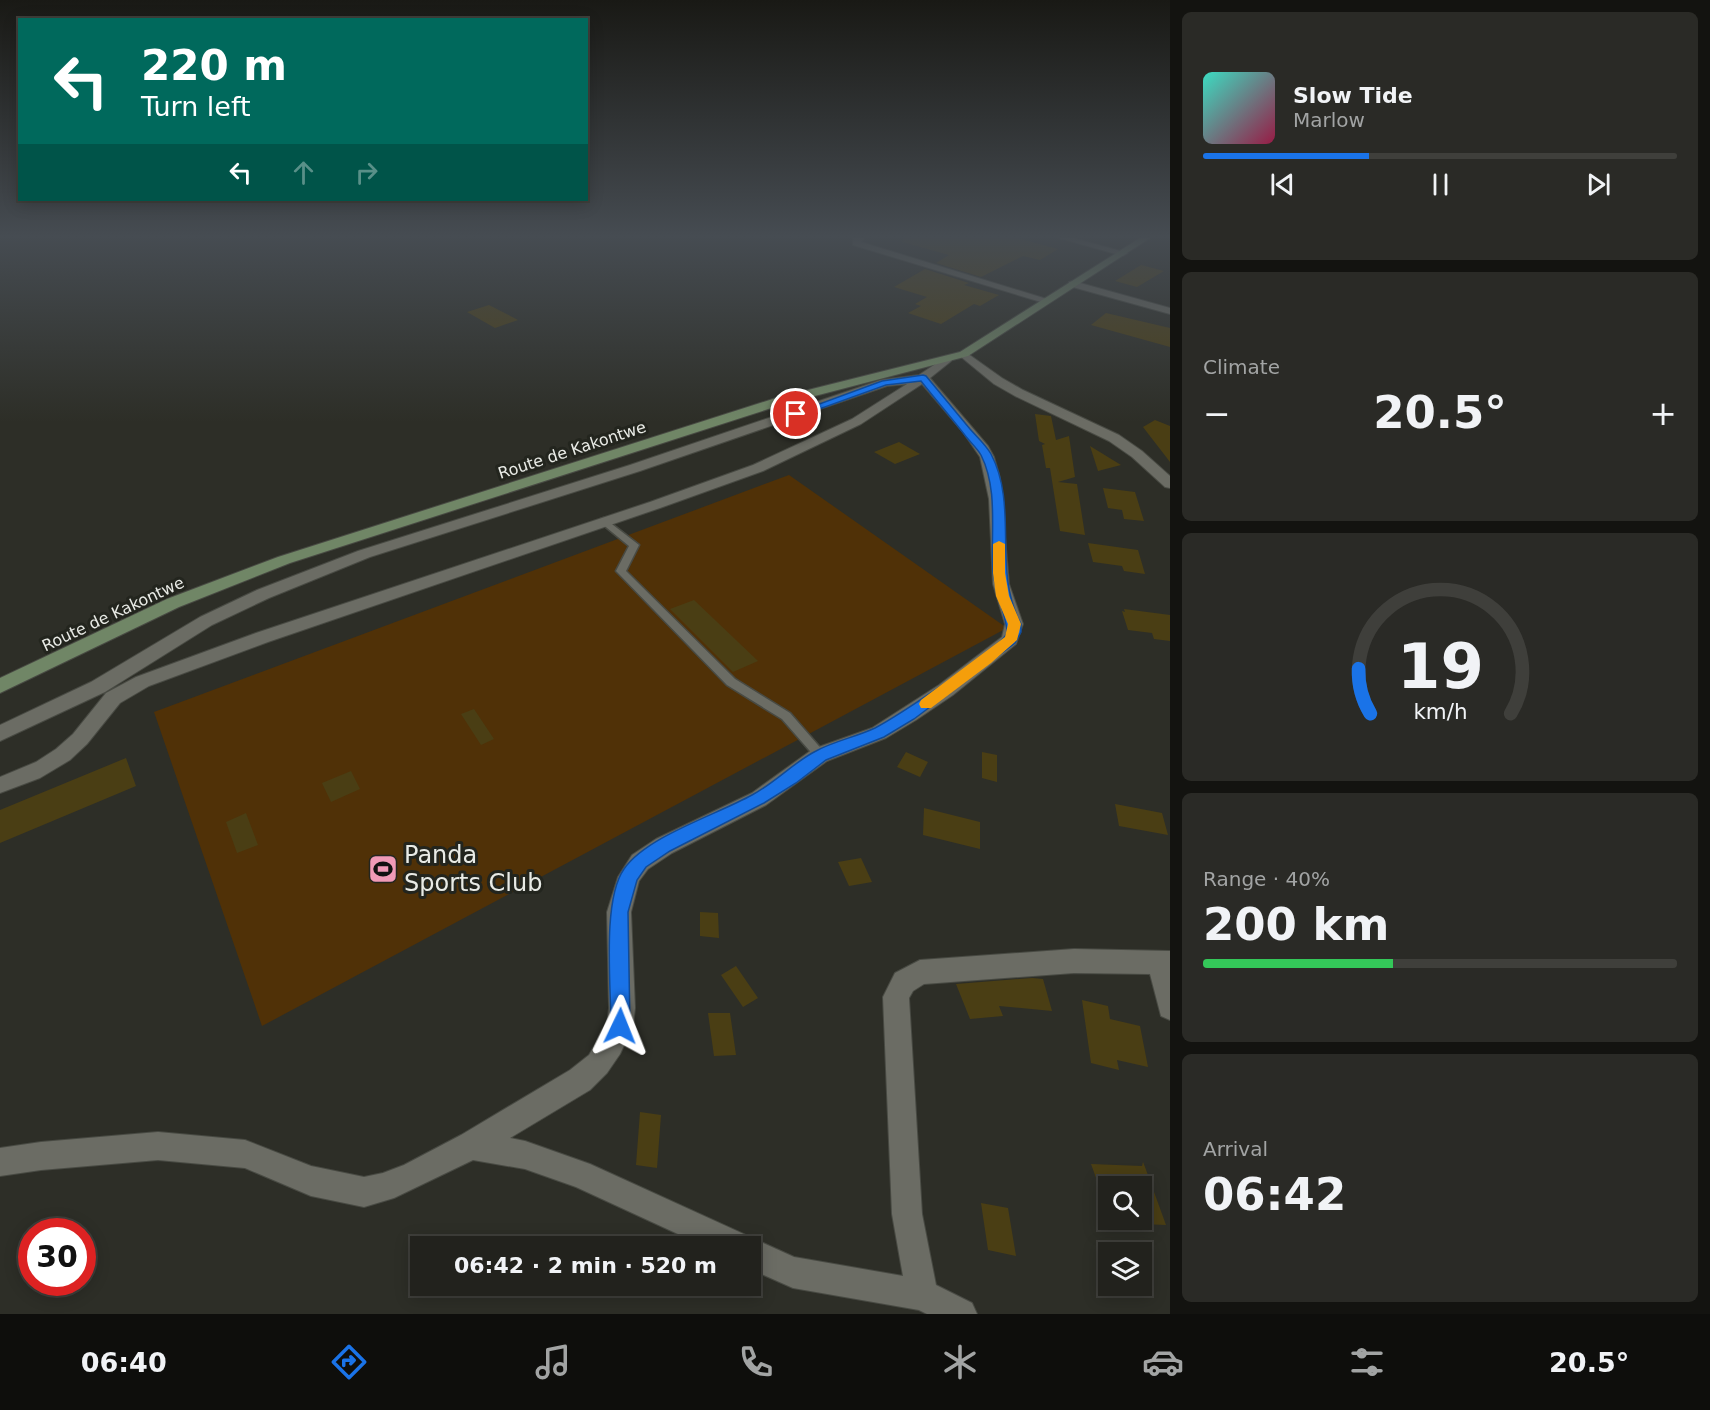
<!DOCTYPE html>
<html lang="en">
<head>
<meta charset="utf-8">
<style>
	:root { --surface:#22221d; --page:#2a2a26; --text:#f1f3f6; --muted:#a2a4a4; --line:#3f3f3b; --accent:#1a73e8 }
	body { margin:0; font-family:"DejaVu Sans",sans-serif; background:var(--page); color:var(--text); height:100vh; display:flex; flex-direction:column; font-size:22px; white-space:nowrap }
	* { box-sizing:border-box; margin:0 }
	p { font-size:20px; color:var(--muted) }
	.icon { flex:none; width:33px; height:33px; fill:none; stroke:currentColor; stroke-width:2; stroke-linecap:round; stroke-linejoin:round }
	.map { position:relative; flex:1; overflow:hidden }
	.panel { display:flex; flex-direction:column; gap:12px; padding:12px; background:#131310; width:540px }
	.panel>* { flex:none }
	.banner { position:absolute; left:18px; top:18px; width:570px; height:183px; border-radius:0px; box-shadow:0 3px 15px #0003,0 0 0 2px var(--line); background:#00695c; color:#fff; overflow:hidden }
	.controls { position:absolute; left:1098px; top:1176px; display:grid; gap:12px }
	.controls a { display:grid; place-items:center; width:54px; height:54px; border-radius:0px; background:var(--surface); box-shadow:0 3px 15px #0003,0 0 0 2px var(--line); font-size:30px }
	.speed { position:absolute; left:18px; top:1218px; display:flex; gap:12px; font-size:30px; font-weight:700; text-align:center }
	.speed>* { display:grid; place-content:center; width:78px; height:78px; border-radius:50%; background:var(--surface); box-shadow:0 3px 15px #0003,0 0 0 2px var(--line); line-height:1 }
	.speed .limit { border:9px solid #d22; background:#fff; color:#111 }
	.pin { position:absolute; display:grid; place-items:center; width:51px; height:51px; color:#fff; margin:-26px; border:3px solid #fff; border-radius:50%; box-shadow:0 2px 6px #0007 }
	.me { position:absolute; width:66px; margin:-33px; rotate:2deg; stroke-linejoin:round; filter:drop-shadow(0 0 4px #0008) }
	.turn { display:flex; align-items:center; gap:21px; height:126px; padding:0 24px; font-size:27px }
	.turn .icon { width:78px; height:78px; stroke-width:2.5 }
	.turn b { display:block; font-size:42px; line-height:51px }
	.lanes { display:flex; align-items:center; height:57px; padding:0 24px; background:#0003; justify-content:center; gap:30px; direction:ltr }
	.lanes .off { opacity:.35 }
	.big { font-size:45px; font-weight:700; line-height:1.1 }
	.panel .card { flex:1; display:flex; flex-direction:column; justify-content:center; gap:9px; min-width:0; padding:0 21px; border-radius:9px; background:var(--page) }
	.panel .dial { align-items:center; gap:0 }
	.dial svg { height:156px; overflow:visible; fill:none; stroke:var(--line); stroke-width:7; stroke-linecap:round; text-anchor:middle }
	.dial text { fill:var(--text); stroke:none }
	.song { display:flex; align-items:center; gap:18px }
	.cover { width:72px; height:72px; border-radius:9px; background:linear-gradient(135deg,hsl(170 70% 55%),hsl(340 70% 35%)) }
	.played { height:6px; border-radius:3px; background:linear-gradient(90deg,var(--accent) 35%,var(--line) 35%) }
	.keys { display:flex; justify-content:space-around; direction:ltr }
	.heat { display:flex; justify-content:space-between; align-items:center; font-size:33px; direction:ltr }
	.charge { height:9px; border-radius:4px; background:linear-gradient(90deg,#34c759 40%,var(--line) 0) }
	.trip { position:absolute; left:410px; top:1236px; width:351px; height:60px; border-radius:0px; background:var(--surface); box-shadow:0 3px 15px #0003,0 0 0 2px var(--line); font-weight:700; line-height:60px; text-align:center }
	.menu { display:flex; height:96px; justify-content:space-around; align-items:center; background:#0e0e0c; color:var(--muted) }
	.menu .icon { width:42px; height:42px }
	.menu .current { color:var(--accent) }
	.menu b { font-size:27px; color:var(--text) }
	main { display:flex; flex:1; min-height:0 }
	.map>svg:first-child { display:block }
	.green { fill:#503107 }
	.building { fill:#4a3e14 }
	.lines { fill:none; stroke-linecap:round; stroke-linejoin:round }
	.lane-casing { stroke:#484a43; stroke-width:3 }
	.street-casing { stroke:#484a43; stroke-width:2 }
	.secondary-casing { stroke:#484a43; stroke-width:2 }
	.lane { fill:#6b6c64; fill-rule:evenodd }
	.street { fill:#6b6c64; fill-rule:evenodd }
	.secondary { fill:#708666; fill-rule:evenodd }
	.route { fill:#1a73e8; stroke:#114b97; stroke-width:1.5 }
	.slow { fill:#f59e0b }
	.labels { text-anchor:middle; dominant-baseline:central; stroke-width:6; stroke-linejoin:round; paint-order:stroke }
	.far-street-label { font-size:16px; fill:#e9ebe6; stroke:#23251e }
	.near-poi-label { font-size:24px; fill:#e9ebe6; stroke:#23251e; text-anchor:start }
</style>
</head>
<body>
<main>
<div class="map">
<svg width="1170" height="1314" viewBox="0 0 1170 1314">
	<rect width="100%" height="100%" fill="#2d2e27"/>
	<path class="green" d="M789 475 1007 628 262 1026 154 712Z"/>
	<g class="building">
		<path d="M903 238H1017L1058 249 1040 260 1023 256 981 277 936 263 949 255 902 242Z"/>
		<path d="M1141 265 1164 271 1137 287 1115 281Z"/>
		<path d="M925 269 969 283 964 285 999 295 980 306 974 304 941 324 908 313 921 306 915 304 927 297 894 287Z"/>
		<path d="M489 305 518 320 495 328 467 312Z"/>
		<path d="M1106 313 1170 328V347L1091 325Z"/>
		<path d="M1035 414 1051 416 1056 440 1069 436 1075 477 1058 482 1077 484 1085 535 1060 531 1050 468H1046L1042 445 1045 444 1039 441Z"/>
		<path d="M1155 420 1170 426V462L1143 427Z"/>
		<path d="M899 442 920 454 895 464 874 452Z"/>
		<path d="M1090 446 1121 465 1098 471Z"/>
		<path d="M1103 488 1135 492 1144 521 1124 519 1122 510 1108 508Z"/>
		<path d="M1088 543 1138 550 1145 574 1124 571 1122 566 1093 562Z"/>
		<path d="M694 600 758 661 733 672 670 609Z"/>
		<path d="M1124 609 1170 615V641L1154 639 1152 633 1128 630 1122 611 1125 612Z"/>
		<path d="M474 709 494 739 481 745 461 714Z"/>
		<path d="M906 752 928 762 920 777 897 767Z"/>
		<path d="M982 752 997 755V782L982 778Z"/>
		<path d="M126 758 136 786 0 843V810Z"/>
		<path d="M351 771 360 789 331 802 322 783Z"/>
		<path d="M1115 804 1162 813 1168 835 1119 826Z"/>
		<path d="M924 808 980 822V849L923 835Z"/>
		<path d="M246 813 258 845 237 853 226 822Z"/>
		<path d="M861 858 872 882 849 886 838 862Z"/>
		<path d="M700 912 718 913 719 938 700 936Z"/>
		<path d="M736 966 758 998 743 1007 721 975Z"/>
		<path d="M1032 978 1043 979 1052 1011 999 1006 1003 1016 970 1019 956 984Z"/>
		<path d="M1082 1000 1108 1006 1110 1019 1140 1026 1148 1067 1117 1060 1119 1070 1091 1063Z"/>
		<path d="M708 1013H730L736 1055 714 1056Z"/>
		<path d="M640 1112 661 1115 657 1168 636 1165Z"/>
		<path d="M1143 1162 1145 1167 1166 1225 1142 1224V1186H1099L1091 1164 1142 1166Z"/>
		<path d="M981 1203 1008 1208 1016 1256 988 1250Z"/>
	</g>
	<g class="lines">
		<g class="lane-casing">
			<path id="lane" d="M604 518 639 545 626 571 735 679 790 713 824 752 826 755 824 758 820 760 816 758 782 719 727 685 618 573 616 571 629 546 601 523V519Z"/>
		</g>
		<g class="street-casing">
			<g id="street">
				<path d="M853 238H864L861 242 1050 300 1041 302 853 245Z"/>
				<path d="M1059 238H1073L1128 253 1123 256Z"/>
				<path d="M1073 281 1170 308V314L1069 286V282Z"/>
				<path d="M964 351 1002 378 1023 390 1119 435 1142 451 1170 476V488L1165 487 1132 457 1109 441 1015 396 994 384 960 356V352Z"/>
				<path d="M946 357 952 360 950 362 930 378 988 446 994 457 1000 478 1009 584 1023 624 1016 644 953 695 916 720 886 738 827 761 766 805 672 853 648 869 639 881 631 912 635 1008 633 1026 620 1054 607 1073 590 1090 510 1138 525 1141 590 1164 794 1257 903 1276 892 1214 883 997 895 973 920 960 1074 949 1170 951V1020L1161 1016 1150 974 1074 973 924 984 913 991 909 998 922 1214 936 1285 972 1303 977 1314H927L919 1310 793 1288 750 1269V1246H704L576 1187 525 1169 473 1160 394 1198 364 1207 311 1196 245 1168 158 1160 41 1170 0 1176V1148L41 1142 158 1132 245 1140 311 1166 364 1177 383 1173 404 1165 461 1135 570 1070 589 1055 607 1024 609 1008 607 912 618 877 632 855 656 839 752 793 813 749 872 728 939 685 1002 637 1005 624 993 584 989 499 980 457 963 432 922 384 861 424 763 471 660 508 268 642 149 686 120 703 87 744 70 760 40 778 0 793V777L36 762 56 749 73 734 106 693 136 677 256 633 650 502 753 465 852 419 907 384 887 386 640 471 370 557 269 598 212 625 105 692 0 741V725L91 682 200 617 257 590 358 551 630 465 881 380 919 375Z"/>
			</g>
		</g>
		<g class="secondary-casing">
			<path id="secondary" d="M1140 238H1150L968 356 784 404 290 563 179 607 0 693V678L167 599 278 557 776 398 960 352Z"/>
		</g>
		<use href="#lane" class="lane"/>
		<use href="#street" class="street"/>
		<use href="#secondary" class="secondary"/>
	</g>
	<linearGradient id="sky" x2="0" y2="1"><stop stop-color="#191915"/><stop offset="0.56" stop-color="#464c52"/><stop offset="1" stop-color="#464c52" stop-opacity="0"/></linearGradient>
	<rect width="1170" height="422" fill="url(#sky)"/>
	<path class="route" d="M923 375 926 376C941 394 956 412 970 429 977 437 986 445 991 454 1019 507 992 571 1021 624V632L1015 643 914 719 884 737 826 760 796 783 764 803 670 851 646 867 637 880 628 912 630 1026 627 1033 620 1036 613 1033 611 1026C611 987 602 900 624 869 647 836 716 815 752 795 775 783 794 762 816 751 834 741 856 737 875 728 894 718 1002 648 1007 633 1009 627 994 585 993 572 990 534 999 491 981 455 977 448 969 441 964 434 950 416 935 399 921 381L886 385 800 416 792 414 882 381Z"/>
	<path class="slow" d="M999 541 1005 544V573L1009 596 1021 624 1017 640 991 663 931 708H921L919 704 921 700 1005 637 1008 624 996 596 993 573V544Z"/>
	<defs>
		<g id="stadium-square" transform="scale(1.5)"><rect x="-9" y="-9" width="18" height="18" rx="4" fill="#f09ab7" stroke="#23251e"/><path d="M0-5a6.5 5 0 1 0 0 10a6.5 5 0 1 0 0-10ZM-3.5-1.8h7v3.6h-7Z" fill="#111"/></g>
	</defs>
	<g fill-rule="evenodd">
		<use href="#stadium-square" x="383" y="869"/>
	</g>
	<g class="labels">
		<g class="far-street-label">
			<text transform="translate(572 450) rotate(-18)">Route de Kakontwe</text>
			<text transform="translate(113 614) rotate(-25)">Route de Kakontwe</text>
		</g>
		<g class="near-poi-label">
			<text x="404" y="855">Panda<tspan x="404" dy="28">Sports Club</tspan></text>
		</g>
	</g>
</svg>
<div class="controls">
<a><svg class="icon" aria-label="search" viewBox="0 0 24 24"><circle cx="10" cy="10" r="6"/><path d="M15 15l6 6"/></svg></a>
<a><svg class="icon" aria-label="layers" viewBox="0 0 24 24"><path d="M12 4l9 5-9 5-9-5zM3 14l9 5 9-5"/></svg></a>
</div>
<div class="speed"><div class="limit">30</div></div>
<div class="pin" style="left:796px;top:414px;background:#d93025"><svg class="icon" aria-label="arrive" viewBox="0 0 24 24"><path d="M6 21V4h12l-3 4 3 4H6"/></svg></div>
<svg class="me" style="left:620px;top:1026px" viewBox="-20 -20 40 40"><path d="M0-17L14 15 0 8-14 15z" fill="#1a73e8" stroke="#fff" stroke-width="4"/></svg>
<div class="trip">06:42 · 2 min · 520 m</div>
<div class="banner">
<div class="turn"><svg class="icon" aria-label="left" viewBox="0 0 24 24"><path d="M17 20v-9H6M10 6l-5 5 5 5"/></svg><div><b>220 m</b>Turn left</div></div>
<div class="lanes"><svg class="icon" aria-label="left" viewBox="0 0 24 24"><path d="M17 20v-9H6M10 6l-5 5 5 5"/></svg><svg class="icon off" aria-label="ahead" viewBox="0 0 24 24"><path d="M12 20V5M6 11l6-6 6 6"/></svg><svg class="icon off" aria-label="right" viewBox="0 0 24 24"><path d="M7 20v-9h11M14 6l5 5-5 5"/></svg></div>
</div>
</div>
<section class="panel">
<div class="card">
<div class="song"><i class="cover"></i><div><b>Slow Tide</b><p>Marlow</p></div></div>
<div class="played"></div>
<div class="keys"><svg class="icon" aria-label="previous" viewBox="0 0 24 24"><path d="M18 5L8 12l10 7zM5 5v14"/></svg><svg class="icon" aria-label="pause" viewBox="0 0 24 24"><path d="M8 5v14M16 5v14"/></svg><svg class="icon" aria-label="next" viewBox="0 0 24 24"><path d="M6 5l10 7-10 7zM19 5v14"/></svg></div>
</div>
<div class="card"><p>Climate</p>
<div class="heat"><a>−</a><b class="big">20.5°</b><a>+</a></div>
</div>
<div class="card dial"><svg viewBox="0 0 100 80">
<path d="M14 69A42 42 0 1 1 86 69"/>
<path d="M14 69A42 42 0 0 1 8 46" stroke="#1a73e8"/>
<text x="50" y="56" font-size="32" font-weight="700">19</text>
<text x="50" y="72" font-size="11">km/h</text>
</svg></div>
<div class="card"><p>Range · 40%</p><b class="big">200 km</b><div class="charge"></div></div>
<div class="card"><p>Arrival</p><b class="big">06:42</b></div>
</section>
</main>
<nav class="menu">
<b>06:40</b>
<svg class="icon current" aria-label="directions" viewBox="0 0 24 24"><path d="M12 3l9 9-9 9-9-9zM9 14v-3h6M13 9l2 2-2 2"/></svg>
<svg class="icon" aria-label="music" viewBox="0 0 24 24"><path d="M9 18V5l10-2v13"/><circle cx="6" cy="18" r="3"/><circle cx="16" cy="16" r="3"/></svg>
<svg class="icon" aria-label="phone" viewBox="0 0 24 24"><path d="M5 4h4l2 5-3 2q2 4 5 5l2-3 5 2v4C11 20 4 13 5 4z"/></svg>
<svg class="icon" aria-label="climate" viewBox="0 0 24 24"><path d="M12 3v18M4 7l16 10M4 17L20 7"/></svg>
<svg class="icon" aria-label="car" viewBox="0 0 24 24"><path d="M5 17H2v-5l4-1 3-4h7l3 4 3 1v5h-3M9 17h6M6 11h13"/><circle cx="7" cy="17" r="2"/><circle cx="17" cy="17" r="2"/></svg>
<svg class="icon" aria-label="filters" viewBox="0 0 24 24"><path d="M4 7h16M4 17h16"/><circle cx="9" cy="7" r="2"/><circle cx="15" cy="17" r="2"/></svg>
<b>20.5°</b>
</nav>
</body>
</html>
